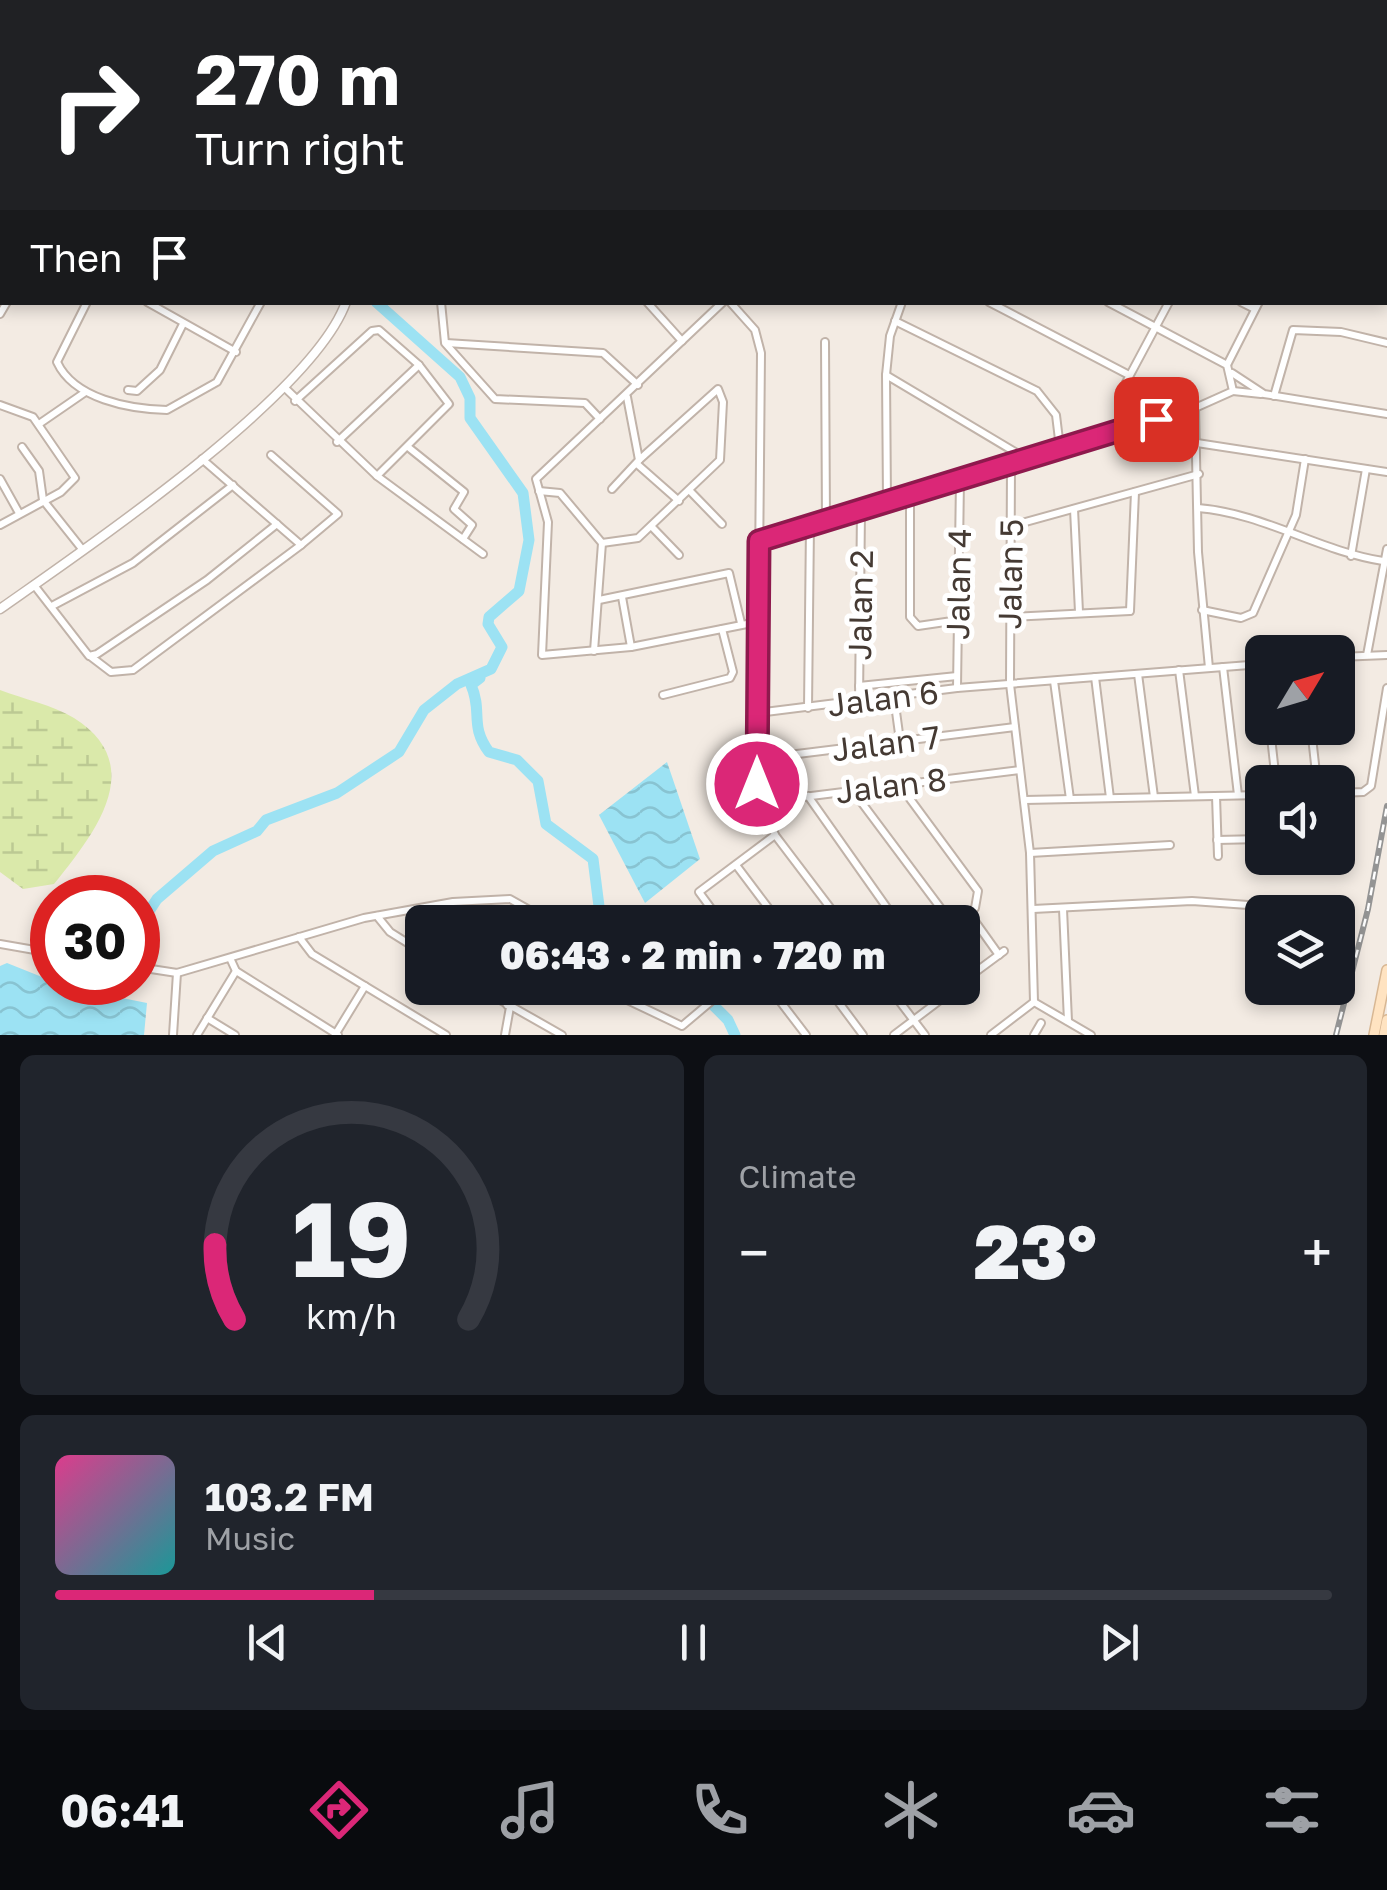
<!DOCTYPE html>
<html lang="en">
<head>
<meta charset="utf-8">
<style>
	:root { --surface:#171b24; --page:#20242c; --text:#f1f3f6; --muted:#9ea1a6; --line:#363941; --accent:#db2777 }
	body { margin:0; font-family:"Golos Text",sans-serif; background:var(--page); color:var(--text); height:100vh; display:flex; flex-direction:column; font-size:38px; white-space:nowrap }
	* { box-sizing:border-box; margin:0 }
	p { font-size:32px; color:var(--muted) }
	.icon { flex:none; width:55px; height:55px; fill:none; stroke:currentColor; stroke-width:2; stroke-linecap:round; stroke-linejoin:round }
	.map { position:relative; height:1035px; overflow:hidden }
	.details { display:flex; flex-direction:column; gap:20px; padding:20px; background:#0d0f14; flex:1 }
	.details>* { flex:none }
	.hud { position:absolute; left:0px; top:0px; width:1388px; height:305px; box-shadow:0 5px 15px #0003; background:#202124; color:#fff; overflow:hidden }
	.needle { width:65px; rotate:52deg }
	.buttons { position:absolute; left:1245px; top:635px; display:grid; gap:20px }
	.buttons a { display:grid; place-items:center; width:110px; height:110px; border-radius:15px; background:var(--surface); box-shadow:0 5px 15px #0003; font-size:50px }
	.speed { position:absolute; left:30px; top:875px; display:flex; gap:20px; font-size:50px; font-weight:700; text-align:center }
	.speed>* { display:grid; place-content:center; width:130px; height:130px; border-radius:50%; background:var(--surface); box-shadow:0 5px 15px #0003; line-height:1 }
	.speed .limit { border:15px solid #d22; background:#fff; color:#111 }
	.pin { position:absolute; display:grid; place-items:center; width:85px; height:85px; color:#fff; margin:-42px; border-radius:20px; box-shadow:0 5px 15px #0006 }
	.me { position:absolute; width:110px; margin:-55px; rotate:0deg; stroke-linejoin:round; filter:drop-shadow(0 0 8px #0008) }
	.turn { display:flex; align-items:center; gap:35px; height:210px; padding:0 30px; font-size:45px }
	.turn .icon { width:130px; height:130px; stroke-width:2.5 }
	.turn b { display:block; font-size:70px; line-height:85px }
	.then { display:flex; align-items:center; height:95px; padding:0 30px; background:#0003; gap:20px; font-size:38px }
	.big { font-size:75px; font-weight:800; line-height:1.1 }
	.details .card { flex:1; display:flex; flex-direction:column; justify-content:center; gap:15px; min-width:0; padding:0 35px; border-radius:15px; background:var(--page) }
	.details .dial { align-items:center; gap:0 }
	.dial svg { height:260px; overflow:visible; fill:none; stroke:var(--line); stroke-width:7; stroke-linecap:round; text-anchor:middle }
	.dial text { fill:var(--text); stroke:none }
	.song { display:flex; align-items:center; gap:30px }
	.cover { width:120px; height:120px; border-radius:15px; background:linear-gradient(135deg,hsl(330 70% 55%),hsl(180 70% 35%)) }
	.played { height:10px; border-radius:5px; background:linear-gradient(90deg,var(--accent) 25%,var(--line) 25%) }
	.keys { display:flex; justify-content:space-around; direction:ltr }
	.heat { display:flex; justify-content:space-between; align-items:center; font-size:55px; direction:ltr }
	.details .tiles { flex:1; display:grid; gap:20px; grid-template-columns:1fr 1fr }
	.card:last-child { grid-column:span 2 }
	.trip { position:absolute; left:405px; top:905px; width:575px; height:100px; border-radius:15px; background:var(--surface); box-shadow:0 5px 15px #0003; font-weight:800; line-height:100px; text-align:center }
	.tab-bar { display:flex; height:160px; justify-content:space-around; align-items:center; background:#090b0e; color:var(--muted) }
	.tab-bar .icon { width:70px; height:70px }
	.tab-bar .current { color:var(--accent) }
	.tab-bar b { font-size:45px; color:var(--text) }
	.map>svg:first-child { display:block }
	.wetland { fill:url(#wetland-marsh) }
	.water { fill:url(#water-waves) }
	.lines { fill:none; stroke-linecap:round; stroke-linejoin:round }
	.river { stroke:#9ce2f3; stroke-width:11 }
	.minor-casing { stroke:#c1b3a9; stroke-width:10 }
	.tertiary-casing { stroke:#c1b3a9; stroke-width:11 }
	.secondary-casing { stroke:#d8b793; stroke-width:12 }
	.minor { stroke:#fff; stroke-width:6 }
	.tertiary { stroke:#fff; stroke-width:8 }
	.secondary { stroke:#ffe3c1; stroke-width:9 }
	.rail-casing { stroke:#949494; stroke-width:6 }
	.rail { stroke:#fff; stroke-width:2.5; stroke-dasharray:8; stroke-linecap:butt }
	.route-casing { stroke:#8e194d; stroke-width:25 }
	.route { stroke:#db2777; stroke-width:18 }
	.labels { text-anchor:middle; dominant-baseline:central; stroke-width:10; stroke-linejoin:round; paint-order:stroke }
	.street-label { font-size:32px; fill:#453a33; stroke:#fff }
</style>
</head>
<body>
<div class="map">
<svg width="1387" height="1035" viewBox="0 0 1387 1035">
	<defs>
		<pattern id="wetland-marsh" width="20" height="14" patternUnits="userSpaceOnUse" patternTransform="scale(2.5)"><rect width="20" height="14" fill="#dae9aa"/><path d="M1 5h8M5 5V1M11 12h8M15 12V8" fill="none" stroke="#bcc993"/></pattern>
		<pattern id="water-waves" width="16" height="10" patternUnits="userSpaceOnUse" patternTransform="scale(2.5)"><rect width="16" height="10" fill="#9ce2f3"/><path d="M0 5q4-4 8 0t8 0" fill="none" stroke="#88c3d1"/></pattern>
	</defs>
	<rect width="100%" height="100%" fill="#f3ebe3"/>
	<path class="wetland" d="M0 690C23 699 53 705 74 718 150 766 93 835 54 884L23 889 0 872Z"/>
	<g class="water">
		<path d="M667 762 700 859 645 903 599 815Z"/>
		<path d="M7 963 67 987 147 1003 144 1035H0V966Z"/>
	</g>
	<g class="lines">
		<g class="river">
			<path d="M220 0 226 2"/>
			<path d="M480 678 471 685C483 712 469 725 489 752L517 760 538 781 546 824 593 859 601 922"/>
			<path d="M138 928 157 899 213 851 257 831 266 820 337 793 399 752 424 710 457 684 491 669 502 647 488 624 489 617 519 591 529 540 523 493 470 418V398L460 377 376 302"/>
			<path d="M696 988 728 1020 735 1035"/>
			<path d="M77 989 83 982"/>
		</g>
		<g class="minor-casing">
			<g id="minor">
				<path d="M87 0 90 2"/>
				<path d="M776 0 781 2"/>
				<path d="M902 0 905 2"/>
				<path d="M1069 0 1073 2"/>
				<path d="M1221 0 1224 2"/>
				<path d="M498 2V0"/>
				<path d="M562 2V0"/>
				<path d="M625 2 626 0"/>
				<path d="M691 2 692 0"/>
				<path d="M732 2 733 0"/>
				<path d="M1361 2 1363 0"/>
				<path d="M0 33 2 34"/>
				<path d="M0 97 2 98"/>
				<path d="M0 147 2 144"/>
				<path d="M1385 208H1387"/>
				<path d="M0 280 2 281"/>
				<path d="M1385 280H1387"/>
				<path d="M87 302 57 362C74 399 129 409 167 410L217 382 261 302"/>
				<path d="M147 302 236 352"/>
				<path d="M441 302 445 343 495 399 585 403 600 419"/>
				<path d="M647 302 682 341"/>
				<path d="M723 302 536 479 548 522 542 655 631 647 757 622"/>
				<path d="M730 302 755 330 761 353 757 784 775 835 841 922"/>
				<path d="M989 302 1129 375"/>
				<path d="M1241 302 1255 309"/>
				<path d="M0 314 7 302"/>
				<path d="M895 321 1037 391 1056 415 1060 448"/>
				<path d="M825 342 826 520"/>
				<path d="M446 343 603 353 638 385"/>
				<path d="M1227 365 1259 302"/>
				<path d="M1232 373 1264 394 1387 414"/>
				<path d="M886 375 890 336 902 302"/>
				<path d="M284 387 377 476 483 554"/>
				<path d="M128 390 137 391 160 370 183 324"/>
				<path d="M1233 391 1261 394"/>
				<path d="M1274 396 1293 330 1341 332 1387 343"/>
				<path d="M295 401 372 331 379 330 419 365 449 404 377 476"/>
				<path d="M0 405 33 417 75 478 61 492 0 525"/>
				<path d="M1195 408 1198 552 1209 668"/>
				<path d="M39 424 84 393"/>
				<path d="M1131 427 1122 390 1169 302"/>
				<path d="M337 442 419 365"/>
				<path d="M1197 443 1387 472"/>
				<path d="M22 447 39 471 43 500 82 549"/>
				<path d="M408 447 464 492 454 509 472 525 463 539"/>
				<path d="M202 459 301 545 338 514 271 455"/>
				<path d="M637 464 679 501"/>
				<path d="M1011 464 1010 684 1030 853 1034 1002 1091 1035"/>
				<path d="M0 479 19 513"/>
				<path d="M612 489 639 460 627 397"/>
				<path d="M539 491 560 493 602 543 594 651"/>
				<path d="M690 491 722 524"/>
				<path d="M910 495V617L918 626 959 620"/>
				<path d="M887 501 886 375 1025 458"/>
				<path d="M1198 508C1263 513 1319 551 1383 561"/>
				<path d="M1074 509 1079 612"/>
				<path d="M1011 526 1199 474"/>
				<path d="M652 527 679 555"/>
				<path d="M759 541 1195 408 1233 391 1227 365 1108 302"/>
				<path d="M602 543 638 538 720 460 723 402 718 389 639 460"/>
				<path d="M1351 556 1366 469"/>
				<path d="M34 585 89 656 97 654 207 580 277 524"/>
				<path d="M622 597 631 647"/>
				<path d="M599 600 729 573 741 623"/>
				<path d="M52 606 133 563 233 485"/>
				<path d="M1202 610 1241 618 1253 613 1296 515 1305 459"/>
				<path d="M1009 617 1130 611 1135 492"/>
				<path d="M1367 655 1387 549"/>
				<path d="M90 656 111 672 133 670 301 545"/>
				<path d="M1338 657 1387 655"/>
				<path d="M1223 667 1238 795"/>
				<path d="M1179 670 1195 796"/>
				<path d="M1138 674 1154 797"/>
				<path d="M1095 677 1110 798"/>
				<path d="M1054 681 1070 799"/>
				<path d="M859 686 957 676"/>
				<path d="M957 688 960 480"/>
				<path d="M663 695 730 678 733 672 722 629"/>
				<path d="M894 697 900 741"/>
				<path d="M859 701 861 510"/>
				<path d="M808 708 810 525"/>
				<path d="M757 713 957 688 1262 664"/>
				<path d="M1270 728 1276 782"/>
				<path d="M1311 728 1317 782"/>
				<path d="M757 759 1015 727"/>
				<path d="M899 784 978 891 975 908 957 922"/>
				<path d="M853 791 951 922"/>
				<path d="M1338 793 1363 792 1371 786 1387 688"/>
				<path d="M808 796 897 922"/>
				<path d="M1216 796 1218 856"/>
				<path d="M1025 800 1262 795"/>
				<path d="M763 802 1020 770"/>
				<path d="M1217 840 1262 839"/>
				<path d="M1030 853 1170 845"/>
				<path d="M736 865 779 922"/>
				<path d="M1033 909 1192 901 1248 905"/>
				<path d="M1063 909 1068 1021"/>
				<path d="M969 913 999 955"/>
				<path d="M377 916 390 932 422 952"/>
				<path d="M721 922 699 892 775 835"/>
				<path d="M299 937 312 954 446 1035"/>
				<path d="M0 944 52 953"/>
				<path d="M230 958 236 971 338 1035"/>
				<path d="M138 967 177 973 364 918 453 902 510 899 551 922"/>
				<path d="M962 982 1004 951"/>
				<path d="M479 988 562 1035"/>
				<path d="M602 988 682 1026 714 999 740 988"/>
				<path d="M770 988 806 1035"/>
				<path d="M828 988 863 1035"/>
				<path d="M889 988 925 1035"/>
				<path d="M507 1005 547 988"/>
				<path d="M207 1018 235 1035"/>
				<path d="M173 1035 177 973"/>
				<path d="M197 1035 236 971"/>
				<path d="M335 1035 365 986"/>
				<path d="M505 1035 510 1007"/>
				<path d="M894 1035 956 988"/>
				<path d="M991 1035 1034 1002"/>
				<path d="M1034 1035 1041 1023"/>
			</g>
		</g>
		<g class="tertiary-casing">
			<g id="tertiary">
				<path d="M343 0V2"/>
				<path d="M0 609C85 549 313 395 346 302"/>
			</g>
		</g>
		<g class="secondary-casing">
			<g id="secondary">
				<path d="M1374 1035 1387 970"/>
				<path d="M1384 1035 1387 1020"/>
			</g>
		</g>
		<use href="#minor" class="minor"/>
		<use href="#tertiary" class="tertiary"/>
		<use href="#secondary" class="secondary"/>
		<g class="rail-casing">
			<path id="rail" d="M1336 1035 1368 909 1387 806"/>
		</g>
		<use href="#rail" class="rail"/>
	</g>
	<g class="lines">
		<g class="route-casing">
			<path id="route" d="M757 784 759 541 1156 419"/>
		</g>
		<use href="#route" class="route"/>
	</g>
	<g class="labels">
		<g class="street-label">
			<text transform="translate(1010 574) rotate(-89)">Jalan 5</text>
			<text transform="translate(958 584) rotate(-89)">Jalan 4</text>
			<text transform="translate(860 605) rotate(-89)">Jalan 2</text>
			<text transform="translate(883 698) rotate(-7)">Jalan 6</text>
			<text transform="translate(886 743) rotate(-7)">Jalan 7</text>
			<text transform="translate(891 785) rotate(-7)">Jalan 8</text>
		</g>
	</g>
</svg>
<div class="buttons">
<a><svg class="needle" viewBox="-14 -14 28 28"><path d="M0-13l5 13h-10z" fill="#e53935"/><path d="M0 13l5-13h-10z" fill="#9ea1a6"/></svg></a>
<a><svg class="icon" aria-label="sound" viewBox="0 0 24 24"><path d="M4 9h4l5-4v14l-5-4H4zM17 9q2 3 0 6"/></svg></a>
<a><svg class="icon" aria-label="layers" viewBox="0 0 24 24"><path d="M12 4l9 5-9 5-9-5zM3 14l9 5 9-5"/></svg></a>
</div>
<div class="speed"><div class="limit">30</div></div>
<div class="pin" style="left:1156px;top:419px;background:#d93025"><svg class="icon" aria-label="arrive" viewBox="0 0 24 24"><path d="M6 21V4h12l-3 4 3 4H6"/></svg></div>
<svg class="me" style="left:757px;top:784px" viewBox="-20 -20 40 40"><circle r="17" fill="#db2777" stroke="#fff" stroke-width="3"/><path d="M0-11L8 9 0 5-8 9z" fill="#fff"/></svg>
<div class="trip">06:43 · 2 min · 720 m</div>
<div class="hud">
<div class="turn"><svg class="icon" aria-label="right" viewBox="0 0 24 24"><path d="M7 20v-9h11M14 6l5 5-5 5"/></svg><div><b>270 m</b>Turn right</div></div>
<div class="then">Then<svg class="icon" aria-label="arrive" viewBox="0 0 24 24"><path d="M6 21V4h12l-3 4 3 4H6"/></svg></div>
</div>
</div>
<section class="details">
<div class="tiles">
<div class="card dial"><svg viewBox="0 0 100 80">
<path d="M14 69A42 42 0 1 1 86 69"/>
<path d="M14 69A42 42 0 0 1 8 46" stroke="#db2777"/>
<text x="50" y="56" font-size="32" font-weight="700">19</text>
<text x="50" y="72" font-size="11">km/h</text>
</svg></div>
<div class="card"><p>Climate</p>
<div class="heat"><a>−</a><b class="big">23°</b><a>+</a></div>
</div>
<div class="card">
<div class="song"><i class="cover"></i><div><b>103.2 FM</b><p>Music</p></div></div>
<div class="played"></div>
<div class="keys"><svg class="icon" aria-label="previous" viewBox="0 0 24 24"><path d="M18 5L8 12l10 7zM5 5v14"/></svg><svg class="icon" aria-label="pause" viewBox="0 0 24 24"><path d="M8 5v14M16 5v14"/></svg><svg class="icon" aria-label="next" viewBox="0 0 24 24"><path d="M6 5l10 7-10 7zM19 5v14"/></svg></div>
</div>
</div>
</section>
<nav class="tab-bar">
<b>06:41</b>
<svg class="icon current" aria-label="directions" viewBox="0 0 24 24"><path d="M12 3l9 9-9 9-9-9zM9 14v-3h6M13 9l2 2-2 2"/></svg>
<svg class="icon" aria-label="music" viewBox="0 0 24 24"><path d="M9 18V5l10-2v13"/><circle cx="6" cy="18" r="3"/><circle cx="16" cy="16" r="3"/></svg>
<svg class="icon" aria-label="phone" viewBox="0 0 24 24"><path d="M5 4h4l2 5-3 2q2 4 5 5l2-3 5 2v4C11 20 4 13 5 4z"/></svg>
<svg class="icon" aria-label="climate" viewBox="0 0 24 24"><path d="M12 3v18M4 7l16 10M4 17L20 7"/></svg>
<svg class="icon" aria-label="car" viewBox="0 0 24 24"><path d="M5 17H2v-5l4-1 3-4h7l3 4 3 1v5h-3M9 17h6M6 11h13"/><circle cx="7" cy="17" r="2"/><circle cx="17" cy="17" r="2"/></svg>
<svg class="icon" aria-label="filters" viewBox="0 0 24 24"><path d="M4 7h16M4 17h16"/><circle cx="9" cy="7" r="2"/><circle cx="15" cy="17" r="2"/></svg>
</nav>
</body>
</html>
